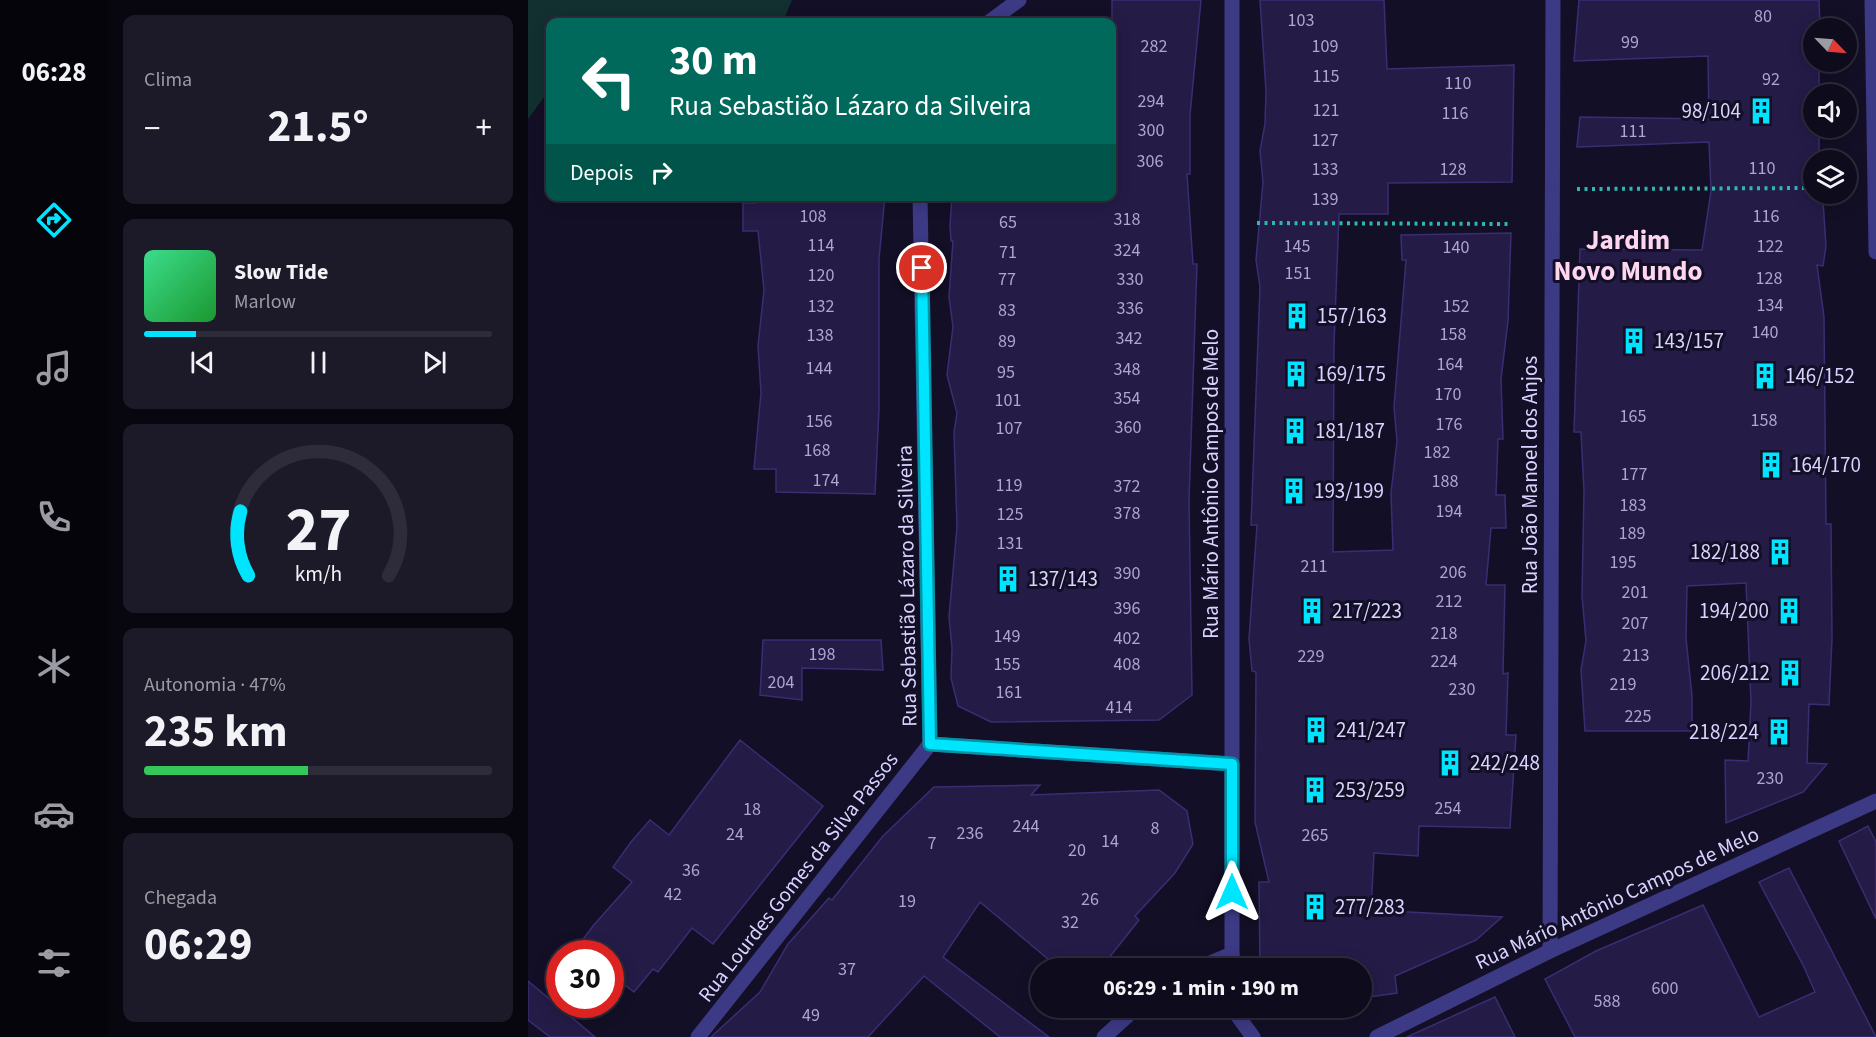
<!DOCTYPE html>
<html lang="pt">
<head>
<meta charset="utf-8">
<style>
	:root { --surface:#0e0b1c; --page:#1c1929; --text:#f1f3f6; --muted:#9b9ba3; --line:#2e2b3b; --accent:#00e5ff }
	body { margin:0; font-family:"Source Sans 3",sans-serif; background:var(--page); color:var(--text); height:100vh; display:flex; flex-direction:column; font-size:22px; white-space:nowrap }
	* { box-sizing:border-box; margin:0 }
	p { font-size:20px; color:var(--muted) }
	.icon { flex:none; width:33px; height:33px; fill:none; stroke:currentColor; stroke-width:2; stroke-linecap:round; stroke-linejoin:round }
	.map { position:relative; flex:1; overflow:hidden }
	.drawer { display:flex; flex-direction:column; gap:15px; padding:15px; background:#08060f; width:420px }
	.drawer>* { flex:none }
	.top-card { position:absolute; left:18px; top:18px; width:570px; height:183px; border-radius:12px; box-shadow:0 3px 15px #0003,0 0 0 2px var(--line); background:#00695c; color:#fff; overflow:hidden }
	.needle { width:39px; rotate:115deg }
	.fabs { position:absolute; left:1275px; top:18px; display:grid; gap:12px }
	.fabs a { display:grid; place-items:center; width:54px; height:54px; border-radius:50%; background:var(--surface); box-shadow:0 3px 15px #0003,0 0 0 2px var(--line); font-size:30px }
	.speed { position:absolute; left:18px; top:940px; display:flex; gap:12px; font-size:30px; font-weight:700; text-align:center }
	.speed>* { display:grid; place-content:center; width:78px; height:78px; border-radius:50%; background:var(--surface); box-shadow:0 3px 15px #0003,0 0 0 2px var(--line); line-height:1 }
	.speed .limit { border:9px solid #d22; background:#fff; color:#111 }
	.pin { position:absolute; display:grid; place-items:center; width:51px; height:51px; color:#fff; margin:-26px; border:3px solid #fff; border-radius:50%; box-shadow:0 2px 6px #0007 }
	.me { position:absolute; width:66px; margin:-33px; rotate:0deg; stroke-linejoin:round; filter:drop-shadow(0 0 4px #0008) }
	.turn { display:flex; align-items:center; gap:21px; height:126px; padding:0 24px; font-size:27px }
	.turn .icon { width:78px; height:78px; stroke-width:2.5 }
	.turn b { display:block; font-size:42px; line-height:51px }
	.then { display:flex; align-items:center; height:57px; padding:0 24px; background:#0003; gap:12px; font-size:22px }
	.big { font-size:45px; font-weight:700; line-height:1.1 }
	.drawer .widget { flex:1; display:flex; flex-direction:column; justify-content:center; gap:9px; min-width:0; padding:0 21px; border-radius:12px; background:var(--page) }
	.drawer .dial { align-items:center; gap:0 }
	.dial svg { height:156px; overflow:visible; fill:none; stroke:var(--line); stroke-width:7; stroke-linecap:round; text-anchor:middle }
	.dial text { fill:var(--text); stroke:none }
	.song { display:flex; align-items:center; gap:18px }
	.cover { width:72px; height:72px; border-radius:9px; background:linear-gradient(135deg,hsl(150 70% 55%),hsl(130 70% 35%)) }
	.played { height:6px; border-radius:3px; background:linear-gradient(90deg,var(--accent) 15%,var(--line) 15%) }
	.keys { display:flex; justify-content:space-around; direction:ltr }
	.heat { display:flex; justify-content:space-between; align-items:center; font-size:33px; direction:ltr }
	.charge { height:9px; border-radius:4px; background:linear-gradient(90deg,#34c759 47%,var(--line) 0) }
	.trip { position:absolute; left:502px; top:958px; width:342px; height:60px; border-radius:30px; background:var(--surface); box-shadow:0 3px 15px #0003,0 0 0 2px var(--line); font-weight:700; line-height:60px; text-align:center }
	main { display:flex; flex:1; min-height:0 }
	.menu { display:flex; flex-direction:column; width:108px; justify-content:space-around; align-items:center; background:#06040b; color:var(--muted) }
	.menu .icon { width:42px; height:42px }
	.menu .active { color:var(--accent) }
	.menu b { font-size:27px; color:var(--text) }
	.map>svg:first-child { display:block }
	.green { fill:#12302f }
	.building { fill:#241b47; stroke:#3b2d73; stroke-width:1.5 }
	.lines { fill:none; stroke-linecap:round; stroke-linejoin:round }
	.path { stroke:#2fb8b0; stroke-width:4; stroke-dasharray:3 4.5; stroke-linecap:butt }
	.minor { stroke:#3d3a85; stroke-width:15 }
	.route-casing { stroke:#0095a6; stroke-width:15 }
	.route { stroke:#00e5ff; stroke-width:10 }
	.labels { text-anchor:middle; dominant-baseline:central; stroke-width:6; stroke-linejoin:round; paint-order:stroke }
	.number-label { font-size:18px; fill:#aca6d1 }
	.poi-label { font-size:21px; fill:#d9d4ff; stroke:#130f26; text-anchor:start }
	.street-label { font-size:21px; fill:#d9d4ff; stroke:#130f26 }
	.district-label { font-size:27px; font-weight:bold; fill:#ffd6f0; stroke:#130f26 }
</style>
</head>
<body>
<main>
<nav class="menu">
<b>06:28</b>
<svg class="icon active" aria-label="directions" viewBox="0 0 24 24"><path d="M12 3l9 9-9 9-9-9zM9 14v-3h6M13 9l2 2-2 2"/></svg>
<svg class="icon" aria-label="music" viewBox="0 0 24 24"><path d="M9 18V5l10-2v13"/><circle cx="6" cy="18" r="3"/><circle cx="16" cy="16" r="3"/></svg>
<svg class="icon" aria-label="phone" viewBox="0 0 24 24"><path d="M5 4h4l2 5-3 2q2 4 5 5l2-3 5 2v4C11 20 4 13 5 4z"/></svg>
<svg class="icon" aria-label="climate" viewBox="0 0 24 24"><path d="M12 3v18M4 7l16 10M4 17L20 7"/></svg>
<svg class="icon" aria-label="car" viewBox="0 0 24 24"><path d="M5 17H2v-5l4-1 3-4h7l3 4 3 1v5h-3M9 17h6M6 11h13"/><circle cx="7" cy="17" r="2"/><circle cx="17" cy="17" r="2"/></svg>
<svg class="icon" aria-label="filters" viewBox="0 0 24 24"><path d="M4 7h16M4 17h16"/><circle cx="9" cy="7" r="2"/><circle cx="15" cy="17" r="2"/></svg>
</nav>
<section class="drawer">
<div class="widget"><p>Clima</p>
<div class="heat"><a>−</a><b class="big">21.5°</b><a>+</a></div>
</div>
<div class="widget">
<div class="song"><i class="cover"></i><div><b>Slow Tide</b><p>Marlow</p></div></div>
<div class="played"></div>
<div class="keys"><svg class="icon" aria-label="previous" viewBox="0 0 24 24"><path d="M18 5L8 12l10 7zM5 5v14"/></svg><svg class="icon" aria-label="pause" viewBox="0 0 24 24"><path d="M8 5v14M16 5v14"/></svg><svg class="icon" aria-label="next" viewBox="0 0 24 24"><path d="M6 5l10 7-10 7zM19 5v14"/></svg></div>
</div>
<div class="widget dial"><svg viewBox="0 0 100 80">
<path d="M14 69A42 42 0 1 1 86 69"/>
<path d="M14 69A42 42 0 0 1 10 36" stroke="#00e5ff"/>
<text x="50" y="56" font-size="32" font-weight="700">27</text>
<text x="50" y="72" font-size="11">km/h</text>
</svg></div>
<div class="widget"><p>Autonomia · 47%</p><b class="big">235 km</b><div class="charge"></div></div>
<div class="widget"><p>Chegada</p><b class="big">06:29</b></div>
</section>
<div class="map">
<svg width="1348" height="1037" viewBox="0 0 1348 1037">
	<rect width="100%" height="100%" fill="#130f26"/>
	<path class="green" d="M0 0H264L257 17 213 22H22V89L0 119Z"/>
	<g class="building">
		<path d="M584 0H673L662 115V174H659L665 264H669L661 500 664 695 631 720 463 722 430 706 423 678 424 648 421 617 429 527 426 432 429 413 419 375 425 327 421 297 425 241H423L422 226 424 196H584Z"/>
		<path d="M732 0H856L859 69 986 65 984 182 860 183V214H811L806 345 805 552 865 550 863 493 869 441 866 407 878 260H874L873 235 983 233 980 321 973 379 975 439H970L968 495H977L978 528H963L958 585H977L975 674 980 673 978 735H988L982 828 891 826 890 856 846 853 843 910 974 917 948 940 867 976 869 993 834 998V969H732L731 882H741L727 822 728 672 724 671 721 639 729 525H723L732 287 728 260 735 182 732 151 737 124 738 91Z"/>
		<path d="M1051 0H1291L1292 28H1286V62H1291V94H1286V128H1291V160H1286V194H1290L1289 201H1295L1298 246 1295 266 1289 265 1296 317 1298 524H1303L1304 639 1301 705 1281 704 1279 763 1299 764 1275 792 1198 823 1197 760 1220 761 1223 702 1218 583 1159 586 1158 638 1164 696V731H1057L1053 670 1058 641 1054 596 1056 492 1053 432H1046L1052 249 1174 250 1183 191 1181 142 1049 147 1052 117 1181 119 1180 56 1046 61Z"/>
		<path d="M228 196H357L351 259V409L347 494 248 492V469H226L233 393 230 346 236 290 230 231H215V203H228Z"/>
		<path d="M235 640H353L355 670 274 668V700L232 695Z"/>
		<path d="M212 740 295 806 185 944 164 928 130 972 125 969 106 992 82 974V954H44L65 926 104 882 85 867 103 842 122 820 141 835Z"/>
		<path d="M512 785 503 795 631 790 659 811 665 844 647 873 607 916 611 920 572 969H532L452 902 415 957 521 1037H472L396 976 340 1037H183L232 992 260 944 301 898 304 900 355 836 406 787Z"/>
		<path d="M1340 826 1348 842V919L1311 841Z"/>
		<path d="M1261 868 1348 1037H1047L1017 979 1068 951 1175 905 1231 1017 1287 992 1276 967 1231 882Z"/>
		<path d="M0 981 67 1037H22L0 1020Z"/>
		<path d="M967 997 987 1037H879L936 1011Z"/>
	</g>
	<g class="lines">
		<g class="path">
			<path d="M1049 189 1286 188"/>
			<path d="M729 223 983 224"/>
		</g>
		<g class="minor">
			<path d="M1344 0 1348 252"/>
			<path d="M461 22 491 0"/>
			<path d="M392 196 402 744"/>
			<path d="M402 744 704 764"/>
			<path d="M1022 951 1025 0"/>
			<path d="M668 969 704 954"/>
			<path d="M704 969V0"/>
			<path d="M704 1008 725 1037"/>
			<path d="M170 1037 402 744"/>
			<path d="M576 1037 608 1008"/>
			<path d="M849 1037 1022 951 1348 801"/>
		</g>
	</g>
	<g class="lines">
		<g class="route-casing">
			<path id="route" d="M394 268 402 744 704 764V892"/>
		</g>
		<use href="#route" class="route"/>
	</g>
	<defs>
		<g id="building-bare" transform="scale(2.07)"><path d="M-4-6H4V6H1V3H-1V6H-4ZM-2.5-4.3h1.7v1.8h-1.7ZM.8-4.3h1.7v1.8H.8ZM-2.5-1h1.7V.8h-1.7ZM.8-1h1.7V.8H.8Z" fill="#00e5ff" stroke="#130f26" stroke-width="2.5" paint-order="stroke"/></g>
	</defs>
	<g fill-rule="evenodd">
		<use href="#building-bare" x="1233" y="111"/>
		<use href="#building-bare" x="769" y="316"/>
		<use href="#building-bare" x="1106" y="341"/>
		<use href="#building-bare" x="768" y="374"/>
		<use href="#building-bare" x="1237" y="376"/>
		<use href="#building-bare" x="767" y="431"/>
		<use href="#building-bare" x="1243" y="465"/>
		<use href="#building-bare" x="766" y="491"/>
		<use href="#building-bare" x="1252" y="552"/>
		<use href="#building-bare" x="480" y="579"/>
		<use href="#building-bare" x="784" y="611"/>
		<use href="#building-bare" x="1261" y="611"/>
		<use href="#building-bare" x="1262" y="673"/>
		<use href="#building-bare" x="788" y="730"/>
		<use href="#building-bare" x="1251" y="732"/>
		<use href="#building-bare" x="922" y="763"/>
		<use href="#building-bare" x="787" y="790"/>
		<use href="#building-bare" x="787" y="907"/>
	</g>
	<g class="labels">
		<g class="number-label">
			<text x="1235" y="16">80</text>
			<text x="773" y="20">103</text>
			<text x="1102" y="42">99</text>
			<text x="626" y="46">282</text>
			<text x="797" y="46">109</text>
			<text x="798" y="76">115</text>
			<text x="1243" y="79">92</text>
			<text x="930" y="83">110</text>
			<text x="623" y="101">294</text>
			<text x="798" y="110">121</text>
			<text x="927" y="113">116</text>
			<text x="623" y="130">300</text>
			<text x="1105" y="131">111</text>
			<text x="797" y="140">127</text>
			<text x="622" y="161">306</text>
			<text x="1234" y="168">110</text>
			<text x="797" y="169">133</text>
			<text x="925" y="169">128</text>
			<text x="797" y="199">139</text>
			<text x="285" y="216">108</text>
			<text x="1238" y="216">116</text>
			<text x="599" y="219">318</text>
			<text x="480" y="222">65</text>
			<text x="293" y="245">114</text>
			<text x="769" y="246">145</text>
			<text x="1242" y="246">122</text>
			<text x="928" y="247">140</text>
			<text x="599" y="250">324</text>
			<text x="480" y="252">71</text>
			<text x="770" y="273">151</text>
			<text x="293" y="275">120</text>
			<text x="1241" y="278">128</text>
			<text x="479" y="279">77</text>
			<text x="602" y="279">330</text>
			<text x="1242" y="305">134</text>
			<text x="293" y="306">132</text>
			<text x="928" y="306">152</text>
			<text x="602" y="308">336</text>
			<text x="479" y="310">83</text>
			<text x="1237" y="332">140</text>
			<text x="925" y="334">158</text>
			<text x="292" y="335">138</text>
			<text x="601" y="338">342</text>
			<text x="479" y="341">89</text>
			<text x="922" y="364">164</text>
			<text x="291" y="368">144</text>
			<text x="599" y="369">348</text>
			<text x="478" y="372">95</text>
			<text x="920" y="394">170</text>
			<text x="599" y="398">354</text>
			<text x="480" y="400">101</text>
			<text x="1105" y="416">165</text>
			<text x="1236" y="420">158</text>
			<text x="291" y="421">156</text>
			<text x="921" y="424">176</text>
			<text x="600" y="427">360</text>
			<text x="481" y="428">107</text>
			<text x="289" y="450">168</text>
			<text x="909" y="452">182</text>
			<text x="1106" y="474">177</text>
			<text x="298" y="480">174</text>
			<text x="917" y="481">188</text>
			<text x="481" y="485">119</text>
			<text x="599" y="486">372</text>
			<text x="1105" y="505">183</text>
			<text x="921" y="511">194</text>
			<text x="599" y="513">378</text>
			<text x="482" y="514">125</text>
			<text x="1104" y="533">189</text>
			<text x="482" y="543">131</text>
			<text x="1095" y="562">195</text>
			<text x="786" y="566">211</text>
			<text x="925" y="572">206</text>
			<text x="599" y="573">390</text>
			<text x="1107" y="592">201</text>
			<text x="921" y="601">212</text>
			<text x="599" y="608">396</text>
			<text x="1107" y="623">207</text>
			<text x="916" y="633">218</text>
			<text x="479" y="636">149</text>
			<text x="599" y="638">402</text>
			<text x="294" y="654">198</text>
			<text x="1108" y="655">213</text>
			<text x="783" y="656">229</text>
			<text x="916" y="661">224</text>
			<text x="479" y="664">155</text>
			<text x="599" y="664">408</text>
			<text x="253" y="682">204</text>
			<text x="1095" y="684">219</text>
			<text x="934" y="689">230</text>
			<text x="481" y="692">161</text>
			<text x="591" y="707">414</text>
			<text x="1110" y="716">225</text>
			<text x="1242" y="778">230</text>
			<text x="920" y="808">254</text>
			<text x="224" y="809">18</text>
			<text x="498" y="826">244</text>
			<text x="627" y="828">8</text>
			<text x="442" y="833">236</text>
			<text x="207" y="834">24</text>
			<text x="787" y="835">265</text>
			<text x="582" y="841">14</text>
			<text x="404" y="843">7</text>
			<text x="549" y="850">20</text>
			<text x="163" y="870">36</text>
			<text x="145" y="894">42</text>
			<text x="562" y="899">26</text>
			<text x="379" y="901">19</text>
			<text x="542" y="922">32</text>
			<text x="319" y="969">37</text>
			<text x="1137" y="988">600</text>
			<text x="1079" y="1001">588</text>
			<text x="283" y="1015">49</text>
		</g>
		<g class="poi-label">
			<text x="1213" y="111" text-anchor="end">98/104</text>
			<text x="789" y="316">157/163</text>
			<text x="1126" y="341">143/157</text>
			<text x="788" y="374">169/175</text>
			<text x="1257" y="376">146/152</text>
			<text x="787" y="431">181/187</text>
			<text x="1263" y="465">164/170</text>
			<text x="786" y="491">193/199</text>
			<text x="1232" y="552" text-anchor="end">182/188</text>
			<text x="500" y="579">137/143</text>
			<text x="804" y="611">217/223</text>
			<text x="1241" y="611" text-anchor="end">194/200</text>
			<text x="1242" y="673" text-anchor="end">206/212</text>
			<text x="808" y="730">241/247</text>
			<text x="1231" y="732" text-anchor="end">218/224</text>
			<text x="942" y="763">242/248</text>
			<text x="807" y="790">253/259</text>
			<text x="807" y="907">277/283</text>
		</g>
		<g class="street-label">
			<text transform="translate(1002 475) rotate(-90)">Rua João Manoel dos Anjos</text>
			<text transform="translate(683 484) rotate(-90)">Rua Mário Antônio Campos de Melo</text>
			<text transform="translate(379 586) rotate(-91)">Rua Sebastião Lázaro da Silveira</text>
			<text transform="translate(270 877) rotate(-52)">Rua Lourdes Gomes da Silva Passos</text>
			<text transform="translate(1089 898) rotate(-25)">Rua Mário Antônio Campos de Melo</text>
		</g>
		<g class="district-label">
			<text x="1100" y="240">Jardim<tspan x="1100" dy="31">Novo Mundo</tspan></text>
		</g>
	</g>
</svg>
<div class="fabs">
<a><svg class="needle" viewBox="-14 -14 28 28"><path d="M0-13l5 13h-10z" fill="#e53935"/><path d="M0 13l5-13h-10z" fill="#9b9ba3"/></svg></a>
<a><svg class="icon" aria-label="sound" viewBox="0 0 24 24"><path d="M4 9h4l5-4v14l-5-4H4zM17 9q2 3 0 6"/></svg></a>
<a><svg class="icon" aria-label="layers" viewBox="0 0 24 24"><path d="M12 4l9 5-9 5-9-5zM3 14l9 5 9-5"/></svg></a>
</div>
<div class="speed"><div class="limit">30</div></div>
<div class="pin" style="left:394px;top:268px;background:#d93025"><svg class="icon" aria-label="arrive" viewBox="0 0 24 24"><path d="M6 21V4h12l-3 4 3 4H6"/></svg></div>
<svg class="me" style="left:704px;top:892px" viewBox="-20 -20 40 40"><path d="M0-17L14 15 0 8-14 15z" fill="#00e5ff" stroke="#fff" stroke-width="4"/></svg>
<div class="trip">06:29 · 1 min · 190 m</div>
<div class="top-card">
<div class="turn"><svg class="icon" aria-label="left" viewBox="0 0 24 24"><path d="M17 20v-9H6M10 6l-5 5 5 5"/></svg><div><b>30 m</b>Rua Sebastião Lázaro da Silveira</div></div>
<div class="then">Depois<svg class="icon" aria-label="right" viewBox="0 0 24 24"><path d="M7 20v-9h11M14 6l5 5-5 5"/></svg></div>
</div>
</div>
</main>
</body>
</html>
